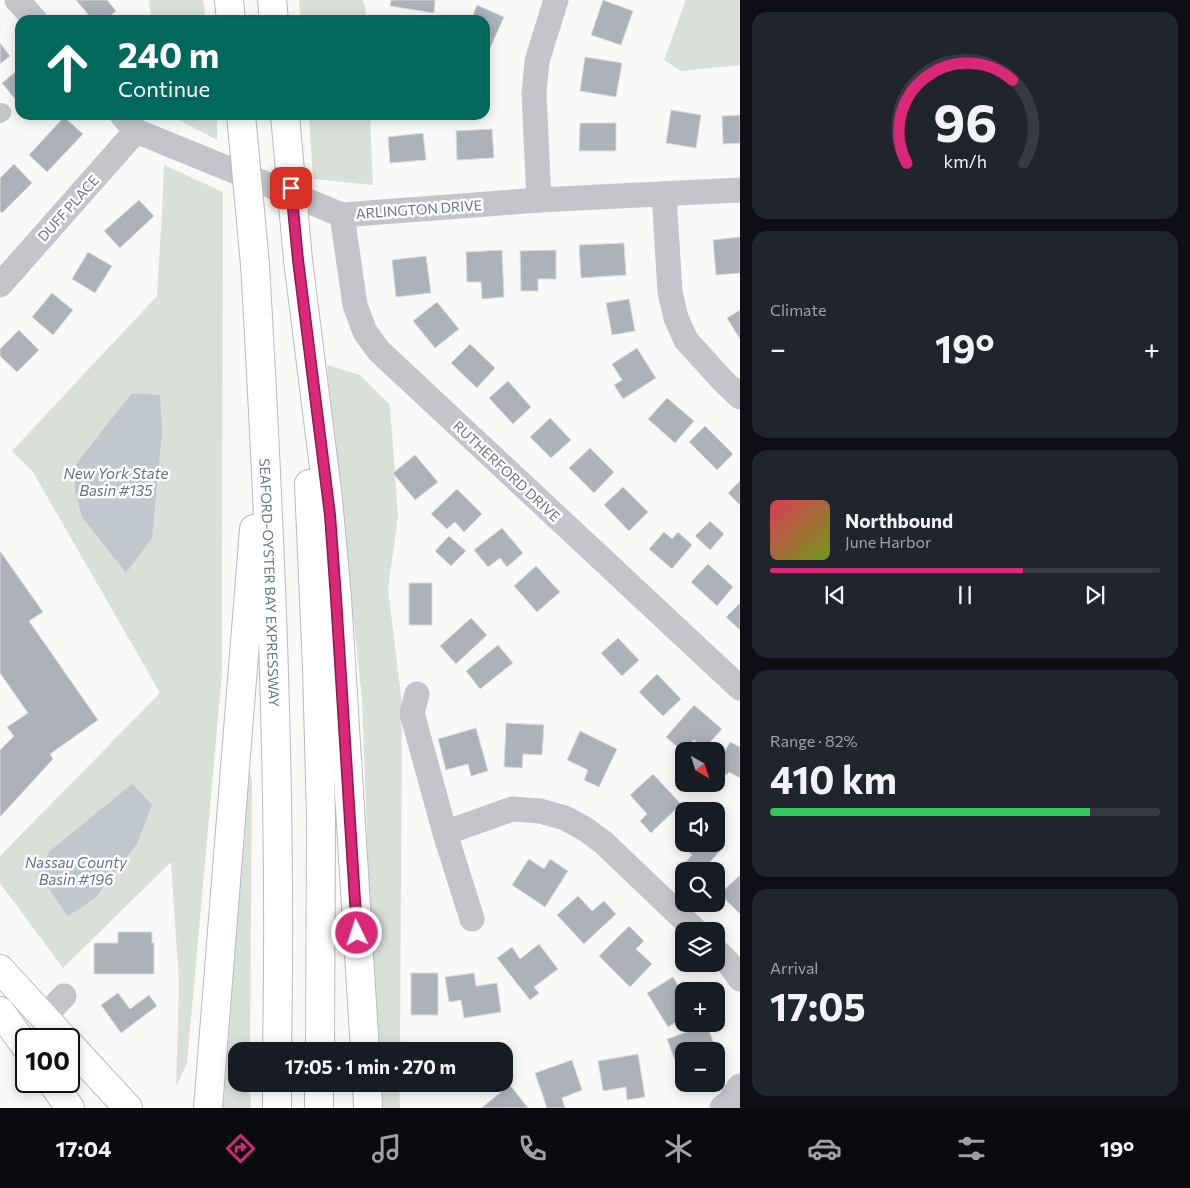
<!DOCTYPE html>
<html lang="en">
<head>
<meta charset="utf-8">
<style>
	:root { --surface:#171b24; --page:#20242c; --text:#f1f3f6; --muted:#9ea1a6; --line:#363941; --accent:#db2777 }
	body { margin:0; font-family:Commissioner,sans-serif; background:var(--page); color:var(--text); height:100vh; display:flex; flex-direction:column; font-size:19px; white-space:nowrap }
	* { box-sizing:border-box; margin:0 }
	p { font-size:16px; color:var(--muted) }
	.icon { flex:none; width:28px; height:28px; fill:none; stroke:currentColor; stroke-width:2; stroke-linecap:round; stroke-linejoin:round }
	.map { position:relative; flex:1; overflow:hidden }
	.panel { display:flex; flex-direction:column; gap:12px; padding:12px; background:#0d0f14; width:450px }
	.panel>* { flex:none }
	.guide { position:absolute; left:15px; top:15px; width:475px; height:105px; border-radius:15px; box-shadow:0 2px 12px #0003; background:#00695c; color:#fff; overflow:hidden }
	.needle { width:32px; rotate:141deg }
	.buttons { position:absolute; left:675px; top:742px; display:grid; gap:10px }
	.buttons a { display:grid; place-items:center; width:50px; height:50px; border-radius:10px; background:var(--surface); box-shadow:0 2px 12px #0003; font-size:25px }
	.speed { position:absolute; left:15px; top:1028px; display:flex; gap:10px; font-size:25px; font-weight:700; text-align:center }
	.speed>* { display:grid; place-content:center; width:65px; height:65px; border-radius:50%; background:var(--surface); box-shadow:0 2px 12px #0003; line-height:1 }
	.speed .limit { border:2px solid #111; border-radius:8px; background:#fff; color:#111 }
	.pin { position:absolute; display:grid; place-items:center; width:42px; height:42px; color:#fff; margin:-21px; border-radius:10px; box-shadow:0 2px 8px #0006 }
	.me { position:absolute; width:55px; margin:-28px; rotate:356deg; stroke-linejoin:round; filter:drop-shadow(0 0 4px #0008) }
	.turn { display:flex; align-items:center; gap:18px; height:105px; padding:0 20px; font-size:22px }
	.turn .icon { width:65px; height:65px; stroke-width:2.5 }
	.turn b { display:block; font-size:35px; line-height:42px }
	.big { font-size:38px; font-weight:700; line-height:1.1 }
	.panel .tile { flex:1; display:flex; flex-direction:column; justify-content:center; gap:8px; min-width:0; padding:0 18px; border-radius:15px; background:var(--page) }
	.panel .dial { align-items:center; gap:0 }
	.dial svg { height:130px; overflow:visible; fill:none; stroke:var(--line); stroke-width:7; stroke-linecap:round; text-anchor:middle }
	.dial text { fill:var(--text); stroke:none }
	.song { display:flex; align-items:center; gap:15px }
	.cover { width:60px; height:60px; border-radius:8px; background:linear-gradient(135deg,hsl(350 70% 55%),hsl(80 70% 35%)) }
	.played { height:5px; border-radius:2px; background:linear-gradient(90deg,var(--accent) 65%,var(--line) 65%) }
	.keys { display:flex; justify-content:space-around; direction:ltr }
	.heat { display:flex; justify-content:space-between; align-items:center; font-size:28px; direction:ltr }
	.charge { height:8px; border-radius:4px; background:linear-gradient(90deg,#34c759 82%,var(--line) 0) }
	.trip { position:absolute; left:228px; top:1042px; width:285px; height:50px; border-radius:15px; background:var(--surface); box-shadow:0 2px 12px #0003; font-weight:700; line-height:50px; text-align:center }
	.dock { display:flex; height:80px; justify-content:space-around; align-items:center; background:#090b0e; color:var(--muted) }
	.dock .icon { width:35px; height:35px }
	.dock .current { color:var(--accent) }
	.dock b { font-size:22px; color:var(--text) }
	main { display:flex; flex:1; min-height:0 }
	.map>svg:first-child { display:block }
	.green { fill:#dae0d9 }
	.water { fill:#c0c7cd }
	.building { fill:#aeb1b9; stroke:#dbdbda }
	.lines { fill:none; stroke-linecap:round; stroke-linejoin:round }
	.major-casing { stroke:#b9bbbf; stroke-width:30 }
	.highway-casing { stroke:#b8babe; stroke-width:30 }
	.minor { stroke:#c3c5ca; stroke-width:25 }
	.major { stroke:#fff; stroke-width:28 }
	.highway { stroke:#fff; stroke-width:28 }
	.highway-bridge-casing { stroke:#b8babe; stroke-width:30; stroke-linecap:butt }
	.highway-bridge { stroke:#fff; stroke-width:28 }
	.route-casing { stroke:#8e194d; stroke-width:12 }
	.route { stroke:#db2777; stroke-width:9 }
	.labels { text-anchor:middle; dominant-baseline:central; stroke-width:5; stroke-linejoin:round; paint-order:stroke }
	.street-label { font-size:14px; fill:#6c7485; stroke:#fff }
	.water-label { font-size:15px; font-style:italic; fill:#677480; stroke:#fff }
</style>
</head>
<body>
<main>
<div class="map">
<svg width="740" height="1108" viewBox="0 0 740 1108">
	<rect width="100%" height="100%" fill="#f9f9f8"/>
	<g class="green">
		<path d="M149 0H203L206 20H152Z"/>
		<path d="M299 0H362L365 5 366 20H301Z"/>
		<path d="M686 0H740V65L681 71 664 60Z"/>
		<path d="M170 115H217V140Z"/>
		<path d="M309 115H370L373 185 313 179Z"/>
		<path d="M164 165 223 192 222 673 187 1063 176 1087 179 982 171 862 63 968 0 883V856L160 693 33 472 12 451 157 296 162 212Z"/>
		<path d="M327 365 360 375 390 405 398 516 388 589 402 704 400 1051H379L369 892 362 700Z"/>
		<path d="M247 765 252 779 250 1051H236V1084H250L251 1108H213Z"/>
		<path d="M381 1084H399L400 1108H383Z"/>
	</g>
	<g class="water">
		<path d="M0 103C15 103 15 121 0 123Z"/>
		<path d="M132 393 160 395 162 432 152 538 126 573 82 517 75 490 76 464Z"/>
		<path d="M132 784 152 805 137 844 95 898 68 916 38 873 50 851Z"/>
	</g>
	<g class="building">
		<path d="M76 0H107L116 11 105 20H93Z"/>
		<path d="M391 0H435L434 13 390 6Z"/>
		<path d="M603 0 633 11 621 45 591 35Z"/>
		<path d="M477 5 504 17 490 48 485 46V20H471Z"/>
		<path d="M0 43 10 56 0 64Z"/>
		<path d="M585 57 622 63 616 97 580 91Z"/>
		<path d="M19 69 20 70V105L2 83Z"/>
		<path d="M485 70H489L486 105 485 104Z"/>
		<path d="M671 110 701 115 696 148 666 143Z"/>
		<path d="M740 115V143L723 144 722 116Z"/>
		<path d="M64 117 83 134 47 172 29 155Z"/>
		<path d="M580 123H616V151H579Z"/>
		<path d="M492 129 494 158 457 160 456 131Z"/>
		<path d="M423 133 426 160 390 163 388 137Z"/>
		<path d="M14 164 32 183 2 213 0 211V178Z"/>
		<path d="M139 200 154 216 120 248 104 231Z"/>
		<path d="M740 237V273L716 275 713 240Z"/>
		<path d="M624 243 626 275 581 278 579 245Z"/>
		<path d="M502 250 504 297 482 299 481 282H467L466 252Z"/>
		<path d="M556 250V279H538V291H521L520 251Z"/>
		<path d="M88 252 112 266 95 293 72 279Z"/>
		<path d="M426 256 431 293 396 297 392 260Z"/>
		<path d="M52 293 73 310 53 335 32 317Z"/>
		<path d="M629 299 635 331 612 335 606 303Z"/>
		<path d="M437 302 459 329 435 348 413 321Z"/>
		<path d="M740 310V339L727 318Z"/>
		<path d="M19 330 39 350 17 372 0 356V349Z"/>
		<path d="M470 344 495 368 477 388 451 363Z"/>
		<path d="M637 348 656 378 623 399 614 385 622 380 612 364Z"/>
		<path d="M508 381 531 407 513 424 489 398Z"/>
		<path d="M667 398 694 421 675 443 648 419Z"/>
		<path d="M550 418 571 440 551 458 530 437Z"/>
		<path d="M705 426 733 454 717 470 689 442Z"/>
		<path d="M590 448 614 472 594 493 569 468Z"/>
		<path d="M415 455 438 482 415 500 393 473Z"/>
		<path d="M740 481V505L728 493Z"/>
		<path d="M623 487 648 512 629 531 604 505Z"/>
		<path d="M457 489 482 514 464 532 455 522 447 529 431 514Z"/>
		<path d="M710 521 724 534 710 550 695 536Z"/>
		<path d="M502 528 523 553 507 567 500 558 488 567 474 550Z"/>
		<path d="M664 532 672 539 678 532 692 545 672 569 649 549Z"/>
		<path d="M449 536 466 551 451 566 435 551Z"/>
		<path d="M0 551 43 612 29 621 98 720 50 754 53 759 0 817V750L14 736 7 727 28 713 0 673Z"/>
		<path d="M708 564 733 587 717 606 691 582Z"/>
		<path d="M536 566 560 592 537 612 514 586Z"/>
		<rect x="409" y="583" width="23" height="42"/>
		<path d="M740 603V630L726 617Z"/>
		<path d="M471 618 487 635 456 664 440 646Z"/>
		<path d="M618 638 639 660 622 676 601 653Z"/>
		<path d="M498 645 513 663 480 689 466 671Z"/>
		<path d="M657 674 681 699 663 716 639 692Z"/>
		<path d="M694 705 722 729 704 749 694 740 683 752 666 737Z"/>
		<path d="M506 723 544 725 542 755 523 754 522 768 504 767Z"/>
		<path d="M476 728 488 771 471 776 468 764 446 770 438 739Z"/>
		<path d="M580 731 617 749 599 787 584 780 588 770 567 760Z"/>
		<path d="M730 742 740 747V778L729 772 727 775 716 769V767Z"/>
		<path d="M653 774 681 804 651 833 640 821 647 814 630 795Z"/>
		<path d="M684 831V844H716V836L725 845 702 871H692L684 864 692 855 675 840Z"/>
		<path d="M529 859 544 869 550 859 568 871 545 907 512 885Z"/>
		<path d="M740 875V914L720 894Z"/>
		<path d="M578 896 592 911 604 901 616 914 584 944 557 915Z"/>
		<path d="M629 926 644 941 636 949 652 964 630 987 599 956Z"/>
		<path d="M118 932H152V943H154V974H94V943H118Z"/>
		<path d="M539 944 558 969 534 987 539 993 530 1000 497 958 512 947 520 959Z"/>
		<rect x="411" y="973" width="27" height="42"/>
		<path d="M474 973 476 986 497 983 501 1012 464 1018 461 1000 449 1002 445 977Z"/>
		<path d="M673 977 684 995V1017L668 1027 647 993Z"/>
		<path d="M118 993 130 1009 149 995 157 1006 121 1033 101 1005Z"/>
		<path d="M707 1025 714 1044 702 1048 703 1051H684V1078L682 1079 667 1039Z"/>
		<path d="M638 1054 645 1097 627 1100 626 1087 603 1091 598 1061Z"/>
		<path d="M572 1060 582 1090 562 1098 565 1108H547L535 1073Z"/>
		<path d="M510 1085 528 1108H481Z"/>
	</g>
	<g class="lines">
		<g class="major-casing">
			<g id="major">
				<path d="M0 969 64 1039"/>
				<path d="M0 1011 26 1047"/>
				<path d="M69 1044 128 1108"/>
				<path d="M51 1081 70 1108"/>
			</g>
		</g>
		<g class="highway-casing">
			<g id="highway">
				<path d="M229 0 231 20"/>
				<path d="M272 0 274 20"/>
				<path d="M298 260 328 499 337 598 365 1051"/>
				<path id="s1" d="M255 264C270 526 282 788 277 1051"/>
				<path d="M309 484 317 668 321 816 320 1051"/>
				<path d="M367 1084 368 1108"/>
				<path d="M208 1108 254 529"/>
				<path d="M277 1108V1084"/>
				<path d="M319 1108V1084"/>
			</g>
		</g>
		<g class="minor">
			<path d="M17 0 35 20"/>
			<path d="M122 115 136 131 342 215 539 200 740 190"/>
			<path d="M664 194 670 292 676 318 686 340 723 381 740 397"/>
			<path d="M539 200 534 94 537 61 556 0"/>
			<path d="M342 215 355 305 365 332 379 351 740 688"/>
			<path d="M0 285 136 131"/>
			<path d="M417 694 412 713 445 833"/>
			<path d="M472 919 445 833 512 809 540 811 565 818 585 829 604 843 696 931"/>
			<path d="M716 951 727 961 740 979"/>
			<path d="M44 1017 64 996"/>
			<path d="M722 1108 730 1101 740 1086"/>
		</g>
		<use href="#major" class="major"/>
		<use href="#highway" class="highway"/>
		<g class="highway-bridge-casing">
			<g id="highway-bridge">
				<path d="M241 115 255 264"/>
				<path d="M285 115 298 260"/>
			</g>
		</g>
		<use href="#highway-bridge" class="highway-bridge"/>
	</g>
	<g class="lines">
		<g class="route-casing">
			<path id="route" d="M291 188 298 260 330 515 336 598 357 933"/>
		</g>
		<use href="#route" class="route"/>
	</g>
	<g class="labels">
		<g class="street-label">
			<text transform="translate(68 208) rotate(-48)">DUFF PLACE</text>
			<text transform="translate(419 209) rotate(-4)">ARLINGTON DRIVE</text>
			<text transform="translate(507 471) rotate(43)">RUTHERFORD DRIVE</text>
			<text stroke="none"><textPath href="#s1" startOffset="319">SEAFORD-OYSTER BAY EXPRESSWAY</textPath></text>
		</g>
		<g class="water-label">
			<text x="116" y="473">New York State<tspan x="116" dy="17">Basin #135</tspan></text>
			<text x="76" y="862">Nassau County<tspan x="76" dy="17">Basin #196</tspan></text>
		</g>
	</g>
</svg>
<div class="buttons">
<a><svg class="needle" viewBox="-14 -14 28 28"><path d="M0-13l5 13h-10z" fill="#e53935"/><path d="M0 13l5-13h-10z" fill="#9ea1a6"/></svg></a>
<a><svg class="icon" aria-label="sound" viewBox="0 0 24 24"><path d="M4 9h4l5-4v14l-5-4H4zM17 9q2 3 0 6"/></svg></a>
<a><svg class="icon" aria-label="search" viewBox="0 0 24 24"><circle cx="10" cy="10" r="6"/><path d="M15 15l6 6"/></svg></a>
<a><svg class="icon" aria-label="layers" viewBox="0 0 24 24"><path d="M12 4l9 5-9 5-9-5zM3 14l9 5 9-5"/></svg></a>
<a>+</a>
<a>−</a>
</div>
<div class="speed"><div class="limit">100</div></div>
<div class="pin" style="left:291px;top:188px;background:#d93025"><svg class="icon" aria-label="arrive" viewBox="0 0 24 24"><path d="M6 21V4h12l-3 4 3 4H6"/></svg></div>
<svg class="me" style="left:357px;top:933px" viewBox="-20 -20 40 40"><circle r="17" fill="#db2777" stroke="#fff" stroke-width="3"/><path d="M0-11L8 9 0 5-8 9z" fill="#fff"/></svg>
<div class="trip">17:05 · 1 min · 270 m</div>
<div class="guide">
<div class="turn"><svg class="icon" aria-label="ahead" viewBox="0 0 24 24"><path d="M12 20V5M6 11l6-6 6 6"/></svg><div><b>240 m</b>Continue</div></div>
</div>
</div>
<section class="panel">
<div class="tile dial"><svg viewBox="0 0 100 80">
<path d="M14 69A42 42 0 1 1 86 69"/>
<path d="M14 69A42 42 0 0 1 79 18" stroke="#db2777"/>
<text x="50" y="56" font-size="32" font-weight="700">96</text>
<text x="50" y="72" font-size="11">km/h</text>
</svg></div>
<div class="tile"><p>Climate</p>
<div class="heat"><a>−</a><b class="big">19°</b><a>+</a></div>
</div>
<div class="tile">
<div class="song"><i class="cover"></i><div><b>Northbound</b><p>June Harbor</p></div></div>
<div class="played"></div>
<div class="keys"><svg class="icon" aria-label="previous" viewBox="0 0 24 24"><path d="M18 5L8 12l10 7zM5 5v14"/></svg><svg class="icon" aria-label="pause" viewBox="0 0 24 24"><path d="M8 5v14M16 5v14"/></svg><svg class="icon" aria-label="next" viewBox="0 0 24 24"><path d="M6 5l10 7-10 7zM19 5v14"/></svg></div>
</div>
<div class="tile"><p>Range · 82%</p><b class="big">410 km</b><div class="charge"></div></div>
<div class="tile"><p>Arrival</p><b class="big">17:05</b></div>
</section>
</main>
<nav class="dock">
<b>17:04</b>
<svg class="icon current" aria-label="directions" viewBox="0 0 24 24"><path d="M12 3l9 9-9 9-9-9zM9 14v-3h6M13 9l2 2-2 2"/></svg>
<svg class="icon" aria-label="music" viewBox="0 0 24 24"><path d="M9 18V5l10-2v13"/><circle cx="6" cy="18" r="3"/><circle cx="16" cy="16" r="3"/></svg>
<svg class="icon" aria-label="phone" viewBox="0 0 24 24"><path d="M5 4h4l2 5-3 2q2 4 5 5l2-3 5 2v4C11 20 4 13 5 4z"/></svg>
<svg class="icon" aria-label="climate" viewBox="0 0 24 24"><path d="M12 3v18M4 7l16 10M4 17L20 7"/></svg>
<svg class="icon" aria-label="car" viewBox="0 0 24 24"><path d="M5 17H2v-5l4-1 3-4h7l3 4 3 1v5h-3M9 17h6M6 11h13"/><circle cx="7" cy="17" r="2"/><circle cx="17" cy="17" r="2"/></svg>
<svg class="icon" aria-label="filters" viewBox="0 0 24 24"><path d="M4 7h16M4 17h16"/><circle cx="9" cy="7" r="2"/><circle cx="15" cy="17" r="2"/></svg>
<b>19°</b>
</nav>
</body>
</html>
